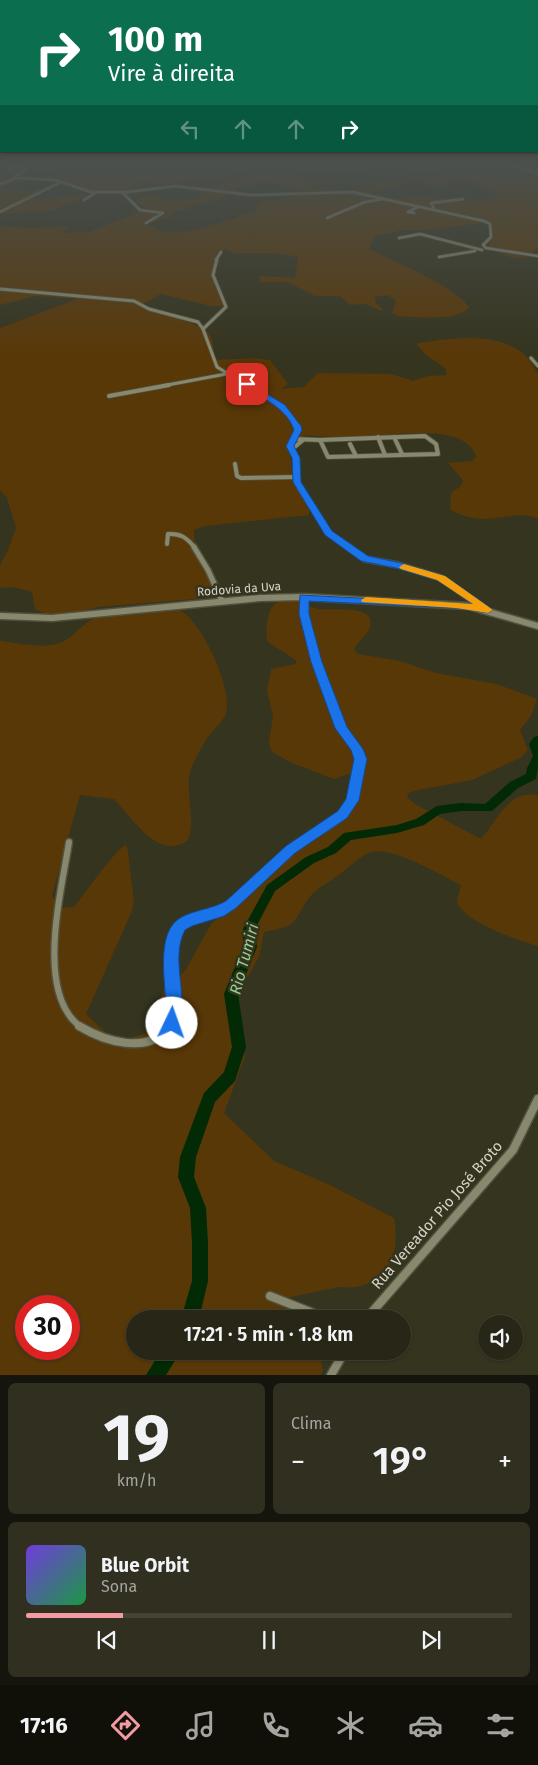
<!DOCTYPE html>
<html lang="pt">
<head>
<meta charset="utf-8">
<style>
	:root { --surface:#282717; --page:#302f20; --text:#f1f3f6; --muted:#a5a5a1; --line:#444436; --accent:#f49aa3 }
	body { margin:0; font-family:"Fira Sans",sans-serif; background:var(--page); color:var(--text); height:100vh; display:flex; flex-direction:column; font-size:19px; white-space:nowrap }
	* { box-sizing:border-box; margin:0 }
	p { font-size:16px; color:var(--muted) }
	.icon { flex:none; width:28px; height:28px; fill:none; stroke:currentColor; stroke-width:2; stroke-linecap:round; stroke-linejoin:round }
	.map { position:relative; height:1375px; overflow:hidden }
	.drawer { display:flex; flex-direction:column; gap:8px; padding:8px; background:#16150d; flex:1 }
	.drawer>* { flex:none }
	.top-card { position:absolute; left:0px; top:0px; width:539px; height:152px; box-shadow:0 1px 4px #0004,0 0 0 1px var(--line); background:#0b6e4f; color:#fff; overflow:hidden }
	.fabs { position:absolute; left:478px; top:1315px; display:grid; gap:10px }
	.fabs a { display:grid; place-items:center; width:45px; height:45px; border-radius:50%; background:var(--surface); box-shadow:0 1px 4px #0004,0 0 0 1px var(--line); font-size:25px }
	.speed { position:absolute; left:15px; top:1295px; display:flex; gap:10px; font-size:25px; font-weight:700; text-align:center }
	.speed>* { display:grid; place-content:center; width:65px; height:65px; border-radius:50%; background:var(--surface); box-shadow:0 1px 4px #0004,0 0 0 1px var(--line); line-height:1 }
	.speed .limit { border:8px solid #d22; background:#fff; color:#111 }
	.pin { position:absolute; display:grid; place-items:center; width:42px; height:42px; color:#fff; margin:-21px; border-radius:10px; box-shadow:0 2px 8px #0006 }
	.me { position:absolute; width:55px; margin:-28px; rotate:3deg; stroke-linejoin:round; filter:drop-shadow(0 0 4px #0008) }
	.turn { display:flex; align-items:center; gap:18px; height:105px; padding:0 25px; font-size:22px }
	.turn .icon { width:65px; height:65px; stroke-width:2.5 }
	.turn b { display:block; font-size:35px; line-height:42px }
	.lanes { display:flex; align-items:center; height:48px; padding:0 25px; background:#0003; justify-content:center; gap:25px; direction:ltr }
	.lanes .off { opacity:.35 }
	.big { font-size:38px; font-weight:600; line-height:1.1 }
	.drawer .tile { flex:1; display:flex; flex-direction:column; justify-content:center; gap:8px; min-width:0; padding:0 18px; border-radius:8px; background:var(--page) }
	.drawer .dial { align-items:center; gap:0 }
	.dial b { font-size:65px; line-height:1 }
	.song { display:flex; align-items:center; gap:15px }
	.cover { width:60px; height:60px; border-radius:8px; background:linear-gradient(135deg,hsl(260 70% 55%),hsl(140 70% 35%)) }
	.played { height:5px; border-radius:2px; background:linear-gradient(90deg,var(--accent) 20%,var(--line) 20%) }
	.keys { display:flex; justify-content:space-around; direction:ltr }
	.heat { display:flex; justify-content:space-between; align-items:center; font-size:28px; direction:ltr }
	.drawer .tiles { flex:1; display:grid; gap:8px; grid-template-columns:1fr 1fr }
	.tile:last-child { grid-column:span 2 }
	.trip { position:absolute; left:126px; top:1310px; width:285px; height:50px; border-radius:25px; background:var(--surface); box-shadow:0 1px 4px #0004,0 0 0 1px var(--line); font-weight:600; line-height:50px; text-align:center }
	.tab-bar { display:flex; height:80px; justify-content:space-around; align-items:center; background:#101009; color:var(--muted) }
	.tab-bar .icon { width:35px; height:35px }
	.tab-bar .active { color:var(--accent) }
	.tab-bar b { font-size:22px; color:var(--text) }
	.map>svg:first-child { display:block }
	.green { fill:#593808; fill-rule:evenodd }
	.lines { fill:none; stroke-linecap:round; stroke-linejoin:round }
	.river { fill:#012a05; fill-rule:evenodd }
	.minor-far5-casing { stroke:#50503d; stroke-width:4 }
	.minor-far4-casing { stroke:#50503d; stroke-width:4.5 }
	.minor-far3-casing { stroke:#50503d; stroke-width:5.5 }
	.minor-far2-casing { stroke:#50503d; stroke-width:8 }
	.minor-far1-casing { stroke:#50503d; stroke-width:9 }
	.minor-casing { stroke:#50503d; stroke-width:11 }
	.tertiary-casing { stroke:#50503d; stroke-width:9 }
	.minor-far5 { stroke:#88886f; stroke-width:2.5 }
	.minor-far4 { stroke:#88886f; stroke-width:3 }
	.minor-far3 { stroke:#88886f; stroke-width:4 }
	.minor-far2 { stroke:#88886f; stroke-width:5 }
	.minor-far1 { stroke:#88886f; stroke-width:6 }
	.minor { stroke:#88886f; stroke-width:8 }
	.tertiary { stroke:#88886f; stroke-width:6 }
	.route { fill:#1a73e8; stroke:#114b97 }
	.slow { fill:#f59e0b }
	.labels { text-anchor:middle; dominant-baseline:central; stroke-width:5; stroke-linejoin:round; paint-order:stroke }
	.street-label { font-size:12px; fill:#d4d5c7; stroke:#35341f }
	.near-street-label { font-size:15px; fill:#d4d5c7; stroke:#35341f }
	.near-water-label { font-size:16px; font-style:italic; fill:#93d293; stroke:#35341f }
</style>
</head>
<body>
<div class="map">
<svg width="538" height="1375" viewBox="0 0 538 1375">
	<rect width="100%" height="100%" fill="#35341f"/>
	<g class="green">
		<path d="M0 162H22L28 169 12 177 25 181 12 182 1 188 25 192 42 189 26 200 84 195 86 197 50 211 0 214Z"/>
		<path d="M68 162H469L482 167 514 168 538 175V247C522 266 506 257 489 247L491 237 490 225 482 223 426 230H401L374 237 369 249C394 261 454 286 469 307 460 322 414 317 398 316L392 313 396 301 388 295 374 297 376 303 383 310 381 311 366 304 350 305 340 296H315L288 282H261L259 278 262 276 295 278 298 257 272 253H235L224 249 212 267 223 306H211L161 294 141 305C156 313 202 323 209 334 214 340 213 353 214 360L256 358 270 360 288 384 281 389 304 387 318 373 391 374 413 381 428 376 447 375 445 368 427 356 417 345 418 343C450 339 496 331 524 354 529 359 534 367 538 373V519C515 506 486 532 450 509L451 493 461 486 463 480 448 463 472 461 476 457C466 421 390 436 363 437 344 437 324 437 305 435L290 455 292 468 300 480 309 508V515L205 526 194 530V538L217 597 98 607 70 614 47 615 35 609 32 592 13 587 0 588V565L7 552 16 528 7 498 0 490V328L77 299 36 296 0 305V226L34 228 65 226 70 228 64 231 65 233 89 232 145 210V206L136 202 142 196 155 195 164 198 163 201 166 202 198 199 203 197 196 191 262 171 246 169 224 180 214 181H192L165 185 141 182 131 187 143 190 94 191 71 187 56 180 29 177 56 176 79 171V167L91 165ZM339 165 370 169 368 173 374 177 435 172 442 174 423 178 398 179 353 191 314 189 308 186C316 180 331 187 343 181L341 178 304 179 296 175ZM458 179 475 183 499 195 493 199 446 200 418 195 396 199 371 193 415 180H422L425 184 446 185 449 181ZM263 183 279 184 304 190 290 192 291 198 264 201 256 205 259 208 257 210C235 217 171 245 153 226L141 225 169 217 178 211 202 203 220 199 235 192V188Z"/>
		<path d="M292 600C301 602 309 607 318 609 329 611 377 603 370 627 367 636 358 641 354 649L358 654 400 661 436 673 497 684 537 699 531 716 520 730 528 750 520 758 472 780 413 791 407 794 408 798 415 804 481 839C498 820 507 790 538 795V946C519 941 461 921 457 901L461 885C440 875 393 846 371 852 360 856 349 867 340 874 330 882 316 888 309 898 290 925 300 925 264 932L259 957 230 1007 245 1056 224 1113 274 1161 330 1185 394 1218C400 1249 391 1281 356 1287 351 1288 345 1287 340 1287 322 1290 305 1294 287 1298L297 1319H135V1351H319L323 1370 321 1375H0V641C20 643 48 651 66 640 78 633 83 622 97 617L178 609C201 619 233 688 226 713 222 723 214 729 208 737 202 746 193 762 190 772 185 794 196 818 188 840 159 863 131 816 114 799L80 795 52 896 60 908 74 907C84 895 116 848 126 845L128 851 134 902 132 911 86 1014 116 1043 146 1033 165 988 185 971 211 924 302 844 331 829 346 818 352 805 358 771 334 779 292 763 272 752 269 743 273 716 267 691 271 669 295 664 297 661 268 642C265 632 266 610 276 603 280 600 287 601 292 600ZM26 1306H69V1349H26Z"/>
	</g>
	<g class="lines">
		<g class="river">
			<path d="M538 736V767L536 779 518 788 492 811H461L440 814 424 825 397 833 351 840 336 853 314 863 275 891 255 929 257 947 238 994 246 1047 235 1081 215 1102 196 1157 194 1177 206 1208 208 1243V1281L199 1319H181L192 1281V1243L190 1208 178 1177 180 1157 204 1093 224 1072 232 1047 224 994 243 947V929L267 885 306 857 328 847 344 833 397 825 416 819 437 806 461 803 485 804 510 782 526 774 527 768 533 756 529 744 534 737Z"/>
			<path d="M161 1351H181L166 1375H146Z"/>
		</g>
		<g class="minor-far5-casing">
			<g id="minor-far5">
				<path d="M499 162 538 173"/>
				<path d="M8 170 24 163"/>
				<path d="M15 177 25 170V162"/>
				<path d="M0 184 16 178 56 180 91 192H128L175 186 251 195 352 192 484 221 490 224 491 237 483 245 486 248 538 256"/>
				<path d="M122 192 140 210 163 213 146 223"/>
				<path d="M84 200 95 193"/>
				<path d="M434 209 431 203 463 199"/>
				<path d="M0 212 61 182"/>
				<path d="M414 213 408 212 418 207"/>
				<path d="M327 218 365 202 383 199"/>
				<path d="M399 238 420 234 482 250"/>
				<path d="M439 257 475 251"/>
				<path d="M216 260 221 252"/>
			</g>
		</g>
		<g class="minor-far4-casing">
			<g id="minor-far4">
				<path d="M0 289 134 301 149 309 198 322 203 329 217 367 248 386"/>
				<path d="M203 329 226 307 213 275 217 259"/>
				<path d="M531 358 538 366"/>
				<path d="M162 386 226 374"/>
			</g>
		</g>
		<g class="minor-far3-casing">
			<g id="minor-far3">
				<path d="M246 385C269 399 286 405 298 430L290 446 296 458V477L299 488 328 533 349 548"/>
				<path d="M109 396 169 385"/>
				<path d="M425 436 436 444 438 454 328 457 320 440Z"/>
				<path d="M378 437 385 455"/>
				<path d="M394 437 402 454"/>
				<path d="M293 439 320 440"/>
				<path d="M350 444 356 456"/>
				<path d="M291 450 303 440"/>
				<path d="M235 464 237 476 241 478 296 477"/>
				<path d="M167 544 168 534C181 533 187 538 195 548"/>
			</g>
		</g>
		<g class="minor-far2-casing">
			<g id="minor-far2">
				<path d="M194 547 208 570 222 601"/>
				<path d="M348 547 365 559 398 565 441 578 487 610"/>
				<path d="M304 597C305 641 321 685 340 724 346 736 357 744 360 757"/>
			</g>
		</g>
		<g class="minor-far1-casing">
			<g id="minor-far1">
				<path d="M69 842C62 889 34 994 81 1027"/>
				<path d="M168 1027C188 999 153 950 182 924 193 915 212 917 225 909 252 893 270 864 296 846 313 833 335 826 348 808 357 795 361 771 360 756"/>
			</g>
		</g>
		<g class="minor-casing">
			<g id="minor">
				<path d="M79 1026C104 1041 149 1056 169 1026"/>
				<path d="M270 1296 328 1319"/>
				<path d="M366 1319 513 1150 538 1099"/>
				<path d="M331 1375 345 1351"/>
			</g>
		</g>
		<g class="tertiary-casing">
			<path id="tertiary" d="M0 616 52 618 260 598 304 597 468 606 538 626"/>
		</g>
		<use href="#minor-far5" class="minor-far5"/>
		<use href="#minor-far4" class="minor-far4"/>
		<use href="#minor-far3" class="minor-far3"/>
		<use href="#minor-far2" class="minor-far2"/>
		<use href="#minor-far1" class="minor-far1"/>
		<use href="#minor" class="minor"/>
		<use href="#tertiary" class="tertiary"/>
	</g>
	<linearGradient id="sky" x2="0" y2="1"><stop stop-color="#1d1d11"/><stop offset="0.46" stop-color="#4b504d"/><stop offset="1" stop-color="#4b504d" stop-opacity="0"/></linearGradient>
	<rect width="538" height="355" fill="url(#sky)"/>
	<path class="route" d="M244 383H249L285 405 301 426 302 430 294 446 300 458 301 482 332 531 368 556 401 563 445 576 493 610 488 613 456 608 309 601V614L322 662 347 727 363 749 367 759 359 800 347 818 295 853 236 908 224 916 192 926 185 930C169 961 191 999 177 1028L172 1030 166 1028C163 1021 165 1016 166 1009 166 986 156 939 176 921 189 910 211 910 226 901L286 846 338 811 346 799 354 759 351 750 335 728 311 662 299 614 300 595 473 604 437 580 396 568 361 561 325 535 293 482 292 458 286 446 294 430C287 408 262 398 244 386Z"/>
	<path class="slow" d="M404 564 445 576 493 610 488 613 456 608 362 602 361 600 366 597 473 604 437 580 401 569 399 567Z"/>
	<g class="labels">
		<g class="street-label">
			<text transform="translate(239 589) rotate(-4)">Rodovia da Uva</text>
		</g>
		<g class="near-street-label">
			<text transform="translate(437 1215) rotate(-49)">Rua Vereador Pio José Broto</text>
		</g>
		<g class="near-water-label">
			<text transform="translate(244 959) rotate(-75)">Rio Tumiri</text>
		</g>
	</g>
</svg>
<div class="fabs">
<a><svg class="icon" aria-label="sound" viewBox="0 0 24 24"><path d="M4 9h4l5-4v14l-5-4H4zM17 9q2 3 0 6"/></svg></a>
</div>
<div class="speed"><div class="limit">30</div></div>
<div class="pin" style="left:247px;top:384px;background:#d93025"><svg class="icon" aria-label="arrive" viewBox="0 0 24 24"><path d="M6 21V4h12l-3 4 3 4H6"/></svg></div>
<svg class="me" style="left:172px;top:1023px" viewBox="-20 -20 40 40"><circle r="19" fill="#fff"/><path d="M0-13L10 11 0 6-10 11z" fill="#1a73e8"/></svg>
<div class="trip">17:21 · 5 min · 1.8 km</div>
<div class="top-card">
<div class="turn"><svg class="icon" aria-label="right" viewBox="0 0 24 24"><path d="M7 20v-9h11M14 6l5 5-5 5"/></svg><div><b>100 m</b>Vire à direita</div></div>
<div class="lanes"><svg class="icon off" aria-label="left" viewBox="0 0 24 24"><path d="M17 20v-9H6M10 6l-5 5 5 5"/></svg><svg class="icon off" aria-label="ahead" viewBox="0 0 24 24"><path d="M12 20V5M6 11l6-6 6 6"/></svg><svg class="icon off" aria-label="ahead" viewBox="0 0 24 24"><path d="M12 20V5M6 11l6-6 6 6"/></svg><svg class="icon" aria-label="right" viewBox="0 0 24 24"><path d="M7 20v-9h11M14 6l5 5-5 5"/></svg></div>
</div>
</div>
<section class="drawer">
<div class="tiles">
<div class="tile dial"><b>19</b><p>km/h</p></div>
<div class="tile"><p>Clima</p>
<div class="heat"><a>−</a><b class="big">19°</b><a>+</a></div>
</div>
<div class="tile">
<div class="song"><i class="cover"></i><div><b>Blue Orbit</b><p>Sona</p></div></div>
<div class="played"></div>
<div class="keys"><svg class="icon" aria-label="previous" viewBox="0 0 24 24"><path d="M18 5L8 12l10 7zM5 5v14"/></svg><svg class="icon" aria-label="pause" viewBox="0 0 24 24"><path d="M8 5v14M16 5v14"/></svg><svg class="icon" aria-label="next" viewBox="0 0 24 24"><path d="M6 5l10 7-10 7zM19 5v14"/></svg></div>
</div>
</div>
</section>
<nav class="tab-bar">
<b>17:16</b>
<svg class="icon active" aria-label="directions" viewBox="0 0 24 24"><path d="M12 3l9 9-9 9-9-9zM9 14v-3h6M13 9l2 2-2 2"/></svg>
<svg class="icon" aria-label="music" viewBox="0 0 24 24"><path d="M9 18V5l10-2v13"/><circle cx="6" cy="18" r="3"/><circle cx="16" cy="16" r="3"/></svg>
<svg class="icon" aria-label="phone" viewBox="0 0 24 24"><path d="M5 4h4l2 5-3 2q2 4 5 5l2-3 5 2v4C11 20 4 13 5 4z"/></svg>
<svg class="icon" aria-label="climate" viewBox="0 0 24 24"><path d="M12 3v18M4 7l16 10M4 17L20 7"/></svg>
<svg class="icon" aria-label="car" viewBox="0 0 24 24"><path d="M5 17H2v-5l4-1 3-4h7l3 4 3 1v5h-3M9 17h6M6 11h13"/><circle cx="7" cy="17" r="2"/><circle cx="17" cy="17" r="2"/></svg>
<svg class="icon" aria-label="filters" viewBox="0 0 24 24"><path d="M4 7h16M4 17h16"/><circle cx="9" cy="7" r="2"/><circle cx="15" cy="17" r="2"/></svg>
</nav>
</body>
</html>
